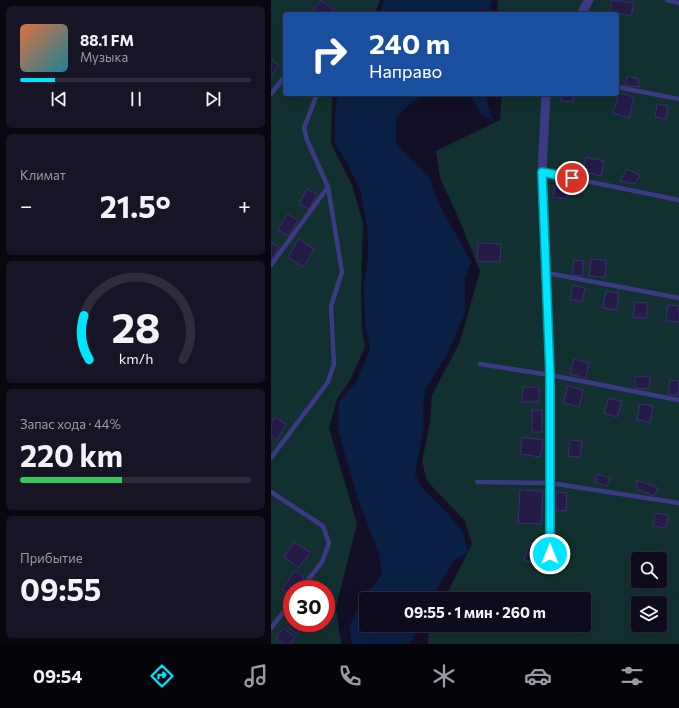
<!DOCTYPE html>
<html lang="ru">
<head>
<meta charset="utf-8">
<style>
	:root { --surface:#0e0b1c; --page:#171425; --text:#f1f3f6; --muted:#9b9ba3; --line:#2e2b3b; --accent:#00e5ff }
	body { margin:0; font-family:Commissioner,sans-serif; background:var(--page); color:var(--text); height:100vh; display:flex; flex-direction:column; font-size:15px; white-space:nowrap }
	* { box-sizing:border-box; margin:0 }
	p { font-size:13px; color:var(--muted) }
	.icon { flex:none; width:22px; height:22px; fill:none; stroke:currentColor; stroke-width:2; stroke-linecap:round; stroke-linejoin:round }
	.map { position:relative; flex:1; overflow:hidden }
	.panel { display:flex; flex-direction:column; gap:6px; padding:6px; background:#08060f; width:271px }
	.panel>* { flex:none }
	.top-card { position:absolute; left:12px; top:12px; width:336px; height:84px; border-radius:4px; box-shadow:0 4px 16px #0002,0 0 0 1px var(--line); background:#1a4fa0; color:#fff; overflow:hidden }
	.controls { position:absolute; left:360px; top:552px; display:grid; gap:8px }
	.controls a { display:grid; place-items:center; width:36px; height:36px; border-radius:4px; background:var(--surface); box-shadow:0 4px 16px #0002,0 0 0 1px var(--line); font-size:20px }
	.speed { position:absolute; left:12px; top:580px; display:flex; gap:8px; font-size:20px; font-weight:700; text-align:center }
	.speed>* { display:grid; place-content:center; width:52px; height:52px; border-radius:50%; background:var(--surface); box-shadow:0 4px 16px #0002,0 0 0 1px var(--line); line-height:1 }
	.speed .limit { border:6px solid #d22; background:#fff; color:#111 }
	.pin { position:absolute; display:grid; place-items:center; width:34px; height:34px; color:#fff; margin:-17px; border:2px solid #fff; border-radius:50%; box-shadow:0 1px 4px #0007 }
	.me { position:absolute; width:44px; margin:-22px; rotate:0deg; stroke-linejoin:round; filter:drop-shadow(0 0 3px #0008) }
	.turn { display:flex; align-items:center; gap:14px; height:84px; padding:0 20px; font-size:18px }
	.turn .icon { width:52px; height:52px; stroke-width:2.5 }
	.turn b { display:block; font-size:28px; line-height:34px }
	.big { font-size:30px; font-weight:700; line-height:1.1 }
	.panel .widget { flex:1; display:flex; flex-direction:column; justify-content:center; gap:6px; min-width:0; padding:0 14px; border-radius:6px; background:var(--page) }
	.panel .dial { align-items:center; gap:0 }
	.dial svg { height:104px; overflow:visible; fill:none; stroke:var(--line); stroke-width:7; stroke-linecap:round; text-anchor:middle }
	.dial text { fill:var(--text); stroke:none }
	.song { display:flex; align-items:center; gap:12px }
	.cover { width:48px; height:48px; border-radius:6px; background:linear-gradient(135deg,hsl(20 70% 55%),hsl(190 70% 35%)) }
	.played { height:4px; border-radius:2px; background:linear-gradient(90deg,var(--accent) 15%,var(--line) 15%) }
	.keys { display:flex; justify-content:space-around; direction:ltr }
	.heat { display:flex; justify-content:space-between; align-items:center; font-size:22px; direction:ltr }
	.charge { height:6px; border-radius:3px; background:linear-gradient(90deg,#34c759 44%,var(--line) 0) }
	.trip { position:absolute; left:88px; top:592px; width:232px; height:40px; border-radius:4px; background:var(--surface); box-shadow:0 4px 16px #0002,0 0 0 1px var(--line); font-weight:700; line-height:40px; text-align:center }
	.tab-bar { display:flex; height:64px; justify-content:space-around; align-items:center; background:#06040b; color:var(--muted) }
	.tab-bar .icon { width:28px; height:28px }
	.tab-bar .current { color:var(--accent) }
	.tab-bar b { font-size:18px; color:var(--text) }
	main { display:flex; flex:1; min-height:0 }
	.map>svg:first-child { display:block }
	.green { fill:#12302f; fill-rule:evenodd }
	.water { fill:#0a1f44 }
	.building { fill:#241b47; stroke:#3b2d73 }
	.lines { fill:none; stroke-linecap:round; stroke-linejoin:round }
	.service { stroke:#3d3a85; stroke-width:4.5 }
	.minor { stroke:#3d3a85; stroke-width:9 }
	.route-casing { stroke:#0095a6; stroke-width:10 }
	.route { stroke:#00e5ff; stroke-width:7 }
</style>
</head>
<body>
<main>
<section class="panel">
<div class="widget">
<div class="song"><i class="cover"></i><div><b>88.1 FM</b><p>Музыка</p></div></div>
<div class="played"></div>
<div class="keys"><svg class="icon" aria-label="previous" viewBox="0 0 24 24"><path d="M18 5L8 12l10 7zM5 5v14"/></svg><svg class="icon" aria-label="pause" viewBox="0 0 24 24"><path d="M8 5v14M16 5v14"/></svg><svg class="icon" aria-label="next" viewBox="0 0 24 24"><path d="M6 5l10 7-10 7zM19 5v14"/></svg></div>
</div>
<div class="widget"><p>Климат</p>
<div class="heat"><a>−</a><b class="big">21.5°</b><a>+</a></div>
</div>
<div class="widget dial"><svg viewBox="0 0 100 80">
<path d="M14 69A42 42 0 1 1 86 69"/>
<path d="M14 69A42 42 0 0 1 10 35" stroke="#00e5ff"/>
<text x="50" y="56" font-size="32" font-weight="700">28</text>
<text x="50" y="72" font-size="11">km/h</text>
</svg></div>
<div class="widget"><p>Запас хода · 44%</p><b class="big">220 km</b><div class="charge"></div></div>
<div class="widget"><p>Прибытие</p><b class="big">09:55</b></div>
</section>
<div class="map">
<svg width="408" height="644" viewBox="0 0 408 644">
	<rect width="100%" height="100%" fill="#130f26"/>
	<g class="green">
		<path d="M0 0H109L104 14H14V94H61L60 144 81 185 92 223 90 291 91 329 94 347 79 380 66 399 58 428 86 524 65 607 70 644H0ZM21 589H55V623H21Z"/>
		<path d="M227 0H408V644H157L158 630 160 625H313V599H173L201 544 194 521 156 481 151 462 159 422 161 395 189 342 209 271 187 217 169 178 165 151 229 120 231 94H346V14H226ZM367 559H389V581H367ZM367 603H389V625H367Z"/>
	</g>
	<g class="water">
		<path d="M113 0H221L217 14H108Z"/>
		<path d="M66 94H155L144 100 125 117V144L141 161 158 176 168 204 200 262 194 279V314L176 354 154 390 152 410 153 427 144 474 151 488 177 514 192 532 197 553 183 560 160 599H95V625H146L139 644H81L78 627 92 598 111 575 108 554 88 502 68 434V402L86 381 99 349 94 323 93 286 97 257V231L90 193 79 168 64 143V116Z"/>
		<path d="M199 94H214L222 121 209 113Z"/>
	</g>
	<g class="building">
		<path d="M50 0 63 10 60 14H41Z"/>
		<path d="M341 0 363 3 360 16 339 12Z"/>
		<path d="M0 60 8 65 0 76Z"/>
		<path d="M356 76 367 79 368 87 354 85Z"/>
		<path d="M348 93 363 97 358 118 342 113Z"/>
		<path d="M291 94H303L302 102 290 101Z"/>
		<path d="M386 104 397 106 395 119 384 117Z"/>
		<path d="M315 157 333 161 330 176 312 171Z"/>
		<path d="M356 169 369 175 364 184 349 181Z"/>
		<path d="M285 180 298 182 295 199 282 197Z"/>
		<path d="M36 189 46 194 38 209 28 204Z"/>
		<path d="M16 214 27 220 18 236 7 230Z"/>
		<path d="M28 239 43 249 32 267 17 257Z"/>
		<path d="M0 243 8 247 0 260Z"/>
		<path d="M207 243 230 244 229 262 206 261Z"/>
		<path d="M320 259 335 260 334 277 318 276Z"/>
		<path d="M303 260 313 261 311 276 301 275Z"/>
		<path d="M302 285 314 288 311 302 299 299Z"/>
		<path d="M335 291 348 293 346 310 332 308Z"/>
		<path d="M364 302 377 303 375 318 362 317Z"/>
		<path d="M397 305 408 306V322L395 321Z"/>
		<path d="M303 359 318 363 315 378 299 374Z"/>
		<path d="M364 376 379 377 378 389 364 388Z"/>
		<path d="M399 380 408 381 407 395 397 394Z"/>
		<path d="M297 386 312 390 308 407 292 403Z"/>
		<path d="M252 387H268V402H251Z"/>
		<path d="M338 398 351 401 346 417 333 413Z"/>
		<path d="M369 404 382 406 379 422 366 420Z"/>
		<rect x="261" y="410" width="10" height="22"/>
		<path d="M4 417 15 424 6 440 0 436V424Z"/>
		<path d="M251 437 272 440 269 457 249 454Z"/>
		<path d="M299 440 311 441 309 457 297 456Z"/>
		<path d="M326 474 339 478 336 486 324 482Z"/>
		<path d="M366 480 387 488 383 496 366 489Z"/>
		<path d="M249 490 272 491 270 524 247 523Z"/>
		<path d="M285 492 296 493 295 511 285 510Z"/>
		<path d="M384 513 397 515 395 528 382 526Z"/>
		<path d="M23 542 39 552 28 568 13 557Z"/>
		<path d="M259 543 271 547 266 564 253 560Z"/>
		<path d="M24 571 33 577 25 589H21L20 596 11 589Z"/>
		<path d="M21 617V623H29L32 625 26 634 15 625Z"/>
		<path d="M12 628 24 637 19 644H12L5 638Z"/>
	</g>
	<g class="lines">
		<g class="service">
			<path d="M396 0 408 3"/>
			<path d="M346 87 408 99"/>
			<path d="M0 94 14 76"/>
			<path d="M271 172 408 200"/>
			<path d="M0 265 57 187"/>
			<path d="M276 273 408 298"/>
			<path d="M209 364 279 375 408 400"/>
			<path d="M0 458 57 382 63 364 60 306 71 272 57 187 36 140 33 128 46 94"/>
			<path d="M206 482 279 483 408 503"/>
			<path d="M0 492 52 526 58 543 51 562 30 589"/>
			<path d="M0 628 21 601"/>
		</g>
		<g class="minor">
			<path d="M310 14 318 0"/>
			<path d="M275 94 271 172 279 375V568"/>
		</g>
	</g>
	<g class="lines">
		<g class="route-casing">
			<path id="route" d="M279 554V375L271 172 301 178"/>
		</g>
		<use href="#route" class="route"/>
	</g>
</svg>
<div class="controls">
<a><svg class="icon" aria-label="search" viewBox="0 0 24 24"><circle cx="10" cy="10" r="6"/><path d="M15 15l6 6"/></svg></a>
<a><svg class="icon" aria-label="layers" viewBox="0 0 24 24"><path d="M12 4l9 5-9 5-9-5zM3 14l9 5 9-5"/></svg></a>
</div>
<div class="speed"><div class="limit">30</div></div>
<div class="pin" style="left:301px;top:178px;background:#d93025"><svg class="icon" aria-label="arrive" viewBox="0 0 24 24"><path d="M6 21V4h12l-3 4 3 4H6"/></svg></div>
<svg class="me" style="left:279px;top:554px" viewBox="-20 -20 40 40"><circle r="17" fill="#00e5ff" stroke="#fff" stroke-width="3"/><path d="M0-11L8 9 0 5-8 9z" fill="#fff"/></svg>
<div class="trip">09:55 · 1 мин · 260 m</div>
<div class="top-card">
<div class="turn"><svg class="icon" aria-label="right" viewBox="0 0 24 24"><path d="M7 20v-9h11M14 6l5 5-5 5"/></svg><div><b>240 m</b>Направо</div></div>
</div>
</div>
</main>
<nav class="tab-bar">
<b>09:54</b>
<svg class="icon current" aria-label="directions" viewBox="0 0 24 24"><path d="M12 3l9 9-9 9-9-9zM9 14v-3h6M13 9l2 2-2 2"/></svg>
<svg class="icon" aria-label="music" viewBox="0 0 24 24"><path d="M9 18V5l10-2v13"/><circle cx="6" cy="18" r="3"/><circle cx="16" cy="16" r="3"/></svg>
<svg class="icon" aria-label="phone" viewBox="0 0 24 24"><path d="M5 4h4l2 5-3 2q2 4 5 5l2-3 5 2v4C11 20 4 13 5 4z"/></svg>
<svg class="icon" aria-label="climate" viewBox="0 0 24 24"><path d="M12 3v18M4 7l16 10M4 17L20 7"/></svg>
<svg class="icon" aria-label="car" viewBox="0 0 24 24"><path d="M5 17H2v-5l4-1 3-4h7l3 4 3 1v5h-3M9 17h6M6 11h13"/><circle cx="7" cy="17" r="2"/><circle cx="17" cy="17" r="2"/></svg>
<svg class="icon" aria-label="filters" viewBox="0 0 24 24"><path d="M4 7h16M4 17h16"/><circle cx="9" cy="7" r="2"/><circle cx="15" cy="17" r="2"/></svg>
</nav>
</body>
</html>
